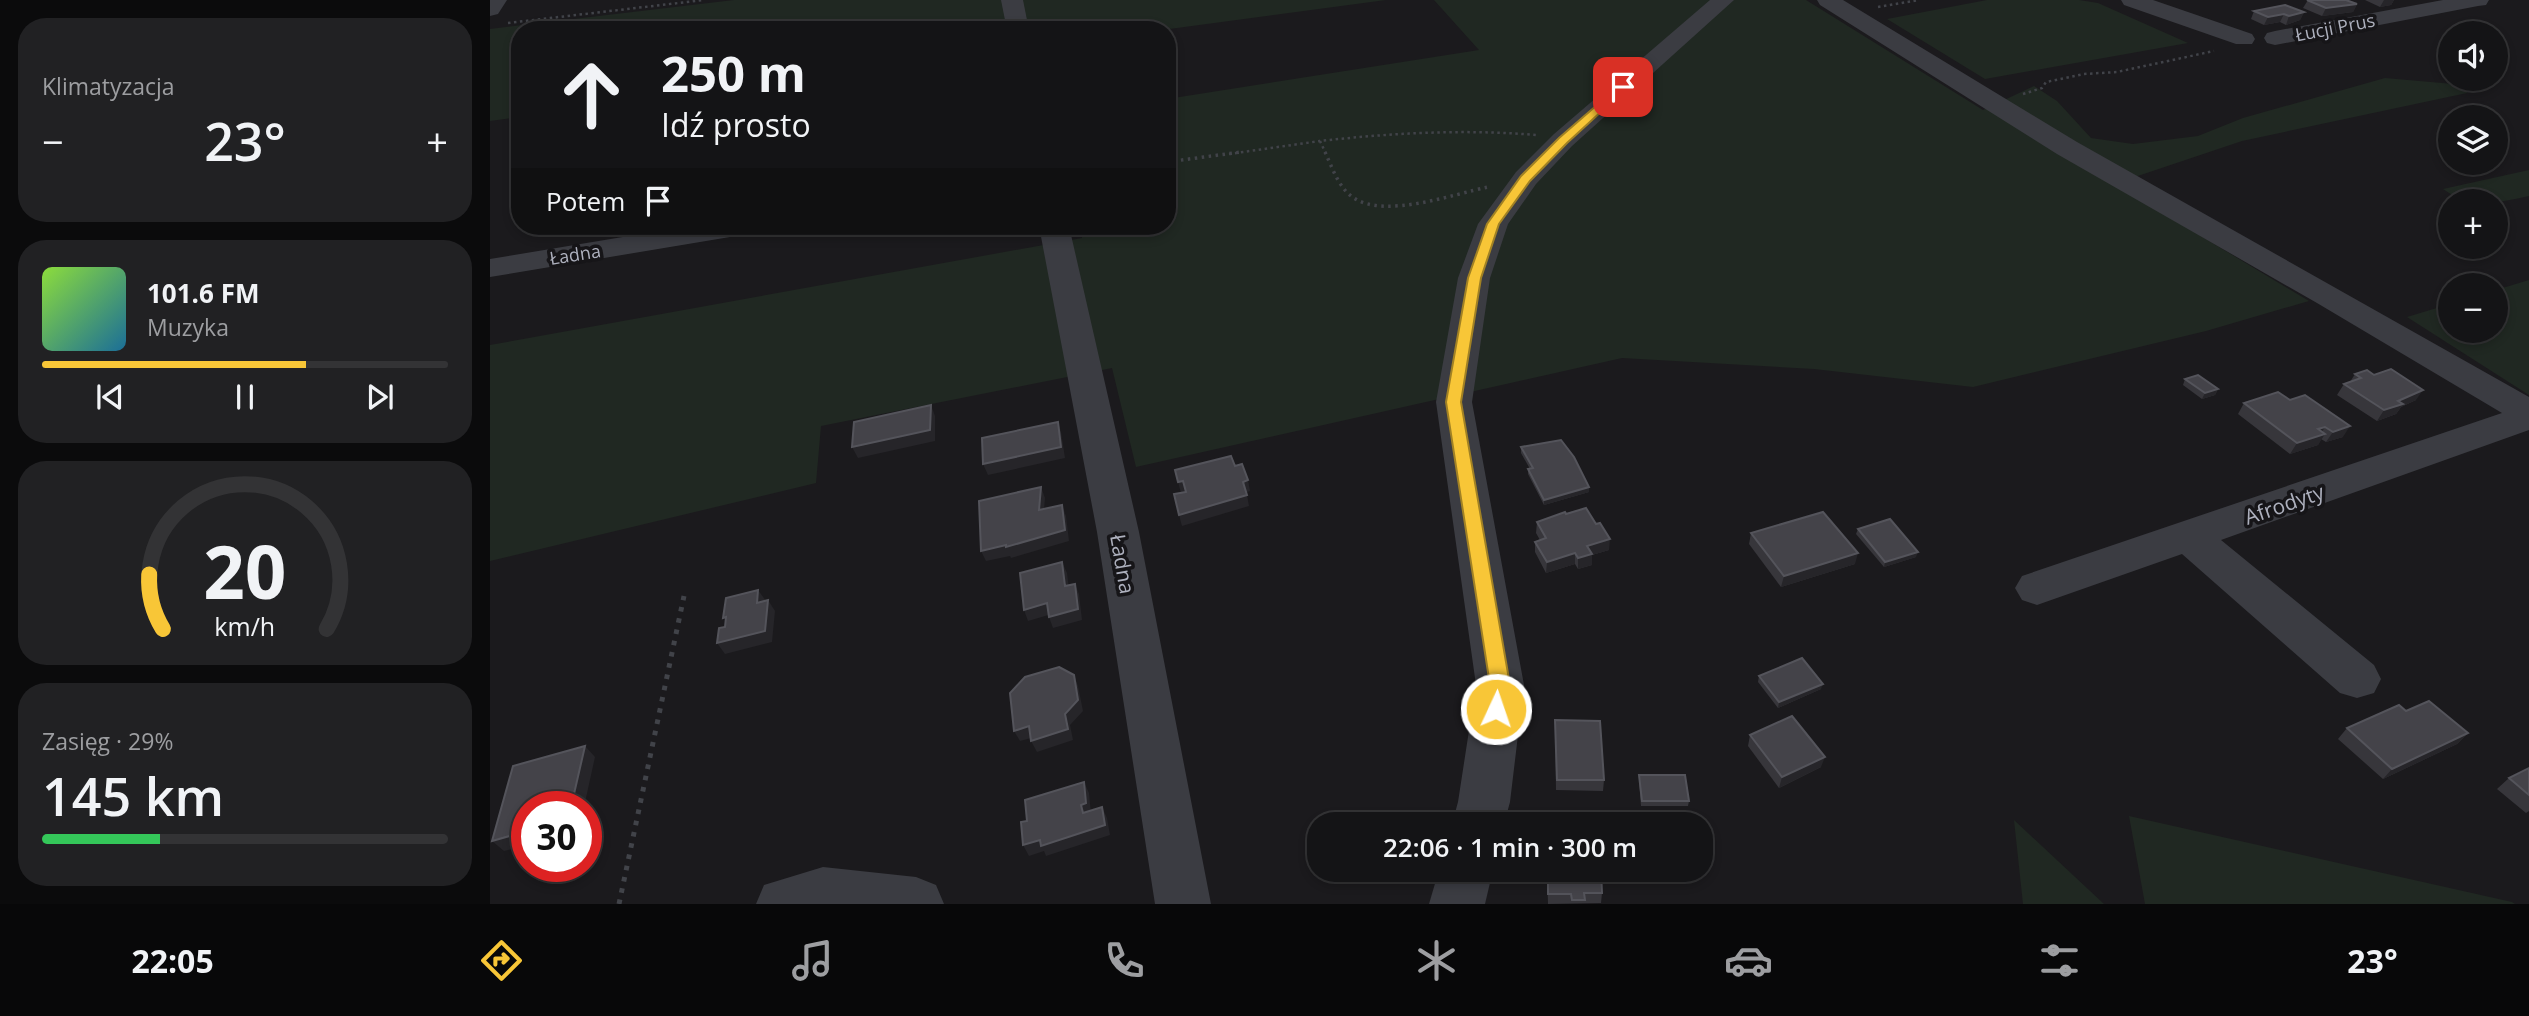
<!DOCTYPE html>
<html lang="pl">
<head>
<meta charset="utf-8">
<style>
	:root { --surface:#141416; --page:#212123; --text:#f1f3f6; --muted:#9d9ea1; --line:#333335; --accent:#f8c637 }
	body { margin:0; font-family:"Open Sans",sans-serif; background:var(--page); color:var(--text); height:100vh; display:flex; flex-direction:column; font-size:26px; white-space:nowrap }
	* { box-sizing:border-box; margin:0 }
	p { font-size:23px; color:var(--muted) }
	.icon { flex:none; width:38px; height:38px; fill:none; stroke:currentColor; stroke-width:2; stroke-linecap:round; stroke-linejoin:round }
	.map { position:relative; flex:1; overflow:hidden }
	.side { display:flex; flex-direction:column; gap:18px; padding:18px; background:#0b0b0c; width:490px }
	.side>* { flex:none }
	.banner { position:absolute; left:21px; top:21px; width:665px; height:214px; border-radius:28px; box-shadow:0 4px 10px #0003,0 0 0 2px var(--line); background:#141416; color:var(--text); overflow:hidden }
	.buttons { position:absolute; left:1948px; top:21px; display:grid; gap:14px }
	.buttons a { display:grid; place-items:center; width:70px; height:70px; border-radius:50%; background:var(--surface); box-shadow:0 4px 10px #0003,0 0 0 2px var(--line); font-size:35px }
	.speed { position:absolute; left:21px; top:791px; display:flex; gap:14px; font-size:35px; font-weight:700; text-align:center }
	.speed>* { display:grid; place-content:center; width:91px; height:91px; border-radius:50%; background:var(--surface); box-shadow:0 4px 10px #0003,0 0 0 2px var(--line); line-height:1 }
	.speed .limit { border:10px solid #d22; background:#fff; color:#111 }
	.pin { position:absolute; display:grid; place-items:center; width:60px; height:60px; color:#fff; margin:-30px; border-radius:14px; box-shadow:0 4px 10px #0006 }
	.me { position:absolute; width:77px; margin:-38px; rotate:3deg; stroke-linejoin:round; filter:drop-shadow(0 0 5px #0008) }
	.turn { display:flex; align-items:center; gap:24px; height:147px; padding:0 35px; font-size:32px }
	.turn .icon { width:91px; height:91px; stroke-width:2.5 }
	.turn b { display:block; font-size:49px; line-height:60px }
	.then { display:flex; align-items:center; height:66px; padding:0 35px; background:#0003; gap:14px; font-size:26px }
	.big { font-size:52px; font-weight:600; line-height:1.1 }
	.side .tile { flex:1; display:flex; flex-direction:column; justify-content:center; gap:10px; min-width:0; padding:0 24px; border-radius:28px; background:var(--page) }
	.side .dial { align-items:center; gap:0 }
	.dial svg { height:182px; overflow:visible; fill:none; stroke:var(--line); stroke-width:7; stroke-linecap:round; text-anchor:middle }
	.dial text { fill:var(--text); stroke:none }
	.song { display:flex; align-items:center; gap:21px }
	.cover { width:84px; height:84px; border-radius:10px; background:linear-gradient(135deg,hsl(90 70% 55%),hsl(200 70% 35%)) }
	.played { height:7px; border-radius:4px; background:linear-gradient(90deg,var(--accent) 65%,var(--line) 65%) }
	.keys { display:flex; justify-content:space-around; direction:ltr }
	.heat { display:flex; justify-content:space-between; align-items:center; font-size:38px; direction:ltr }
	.charge { height:10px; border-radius:5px; background:linear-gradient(90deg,#34c759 29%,var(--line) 0) }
	.trip { position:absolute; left:817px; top:812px; width:406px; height:70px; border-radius:28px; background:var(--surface); box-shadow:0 4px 10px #0003,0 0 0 2px var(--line); font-weight:600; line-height:70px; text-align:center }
	.tab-bar { display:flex; height:112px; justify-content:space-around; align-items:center; background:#080809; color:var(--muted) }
	.tab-bar .icon { width:49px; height:49px }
	.tab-bar .selected { color:var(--accent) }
	.tab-bar b { font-size:32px; color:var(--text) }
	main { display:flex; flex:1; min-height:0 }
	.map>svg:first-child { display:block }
	.green { fill:#202822 }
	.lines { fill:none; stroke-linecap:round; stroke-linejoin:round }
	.path-far2 { stroke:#414349; stroke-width:2.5; stroke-dasharray:2.5 3.5; stroke-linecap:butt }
	.path-far1 { stroke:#414349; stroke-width:3.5; stroke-dasharray:2.5 4.5; stroke-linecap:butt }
	.path { stroke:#414349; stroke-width:5; stroke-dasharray:4.5 7; stroke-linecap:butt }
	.minor { fill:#3b3c42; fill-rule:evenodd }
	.wall { fill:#37363b }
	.shaded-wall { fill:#262529 }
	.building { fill:#444349; stroke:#54545b; stroke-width:2 }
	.route { fill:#f8c637; stroke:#a18124; stroke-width:2 }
	.labels { text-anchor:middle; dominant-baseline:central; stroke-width:7; stroke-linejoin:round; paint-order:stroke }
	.far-street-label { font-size:18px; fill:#adb0bd; stroke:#161518 }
	.street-label { font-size:21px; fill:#adb0bd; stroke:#161518 }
</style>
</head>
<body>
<main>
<section class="side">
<div class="tile"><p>Klimatyzacja</p>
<div class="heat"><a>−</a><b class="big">23°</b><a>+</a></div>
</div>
<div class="tile">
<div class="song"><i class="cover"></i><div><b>101.6 FM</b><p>Muzyka</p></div></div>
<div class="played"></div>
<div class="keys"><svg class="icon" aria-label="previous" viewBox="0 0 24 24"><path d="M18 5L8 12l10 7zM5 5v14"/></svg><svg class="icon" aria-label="pause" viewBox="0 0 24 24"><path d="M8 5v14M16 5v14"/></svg><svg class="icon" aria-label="next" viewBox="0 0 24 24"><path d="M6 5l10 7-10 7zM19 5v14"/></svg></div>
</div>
<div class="tile dial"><svg viewBox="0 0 100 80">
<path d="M14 69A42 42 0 1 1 86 69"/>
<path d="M14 69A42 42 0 0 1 8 45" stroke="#f8c637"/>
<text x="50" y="56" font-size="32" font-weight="700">20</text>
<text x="50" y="72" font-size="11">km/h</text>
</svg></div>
<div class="tile"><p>Zasięg · 29%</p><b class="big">145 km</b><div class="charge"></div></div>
</section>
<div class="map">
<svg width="2039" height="904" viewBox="0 0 2039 904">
	<rect width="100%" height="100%" fill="#1b1a1d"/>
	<g class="green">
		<path d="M244 0H896L672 30H30V117L0 121V29Z"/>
		<path d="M944 0H1316L1493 110 1544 86 1567 101 1601 138 1643 144 1708 136 1753 118 1895 78 1975 85 1977 93 1752 141 1624 184 1819 301 1716 331 1483 387 1324 369 1132 358 646 467 622 368 331 426 326 483 0 561V345L592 238 590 226H677V99L989 50Z"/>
		<path d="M1497 0H1589L1608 3 1698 43 1495 79 1397 19Z"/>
		<path d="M2039 170V196C2008 203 1981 209 1953 189Z"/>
		<path d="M2039 280V395L1917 317 1960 304V331H2006V290Z"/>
		<path d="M1639 816 2022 902 2025 904H1655Z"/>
		<path d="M1524 820 1614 904H1533Z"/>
	</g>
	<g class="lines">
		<g class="path-far2">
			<path d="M1388 7 1429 0"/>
			<path d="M18 23 214 0"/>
			<path d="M1533 94 1552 88 1556 82 1594 74 1627 72 1724 51"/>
			<path d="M739 154 830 141"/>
			<path d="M836 154 830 141C902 133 973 129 1046 135"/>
		</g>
		<g class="path-far1">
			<path d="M835 152C842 167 849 189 864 198 895 219 964 194 998 187"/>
			<path d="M677 162 751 152"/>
		</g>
		<path class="path" d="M129 904 194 596"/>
		<g class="minor">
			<path d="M0 0H17L8 14 0 16Z"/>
			<path d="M511 0H533L539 30H517Z"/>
			<path d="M1220 0H1244L1082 146 1046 184 1018 224 1000 278 982 402 1034 685 1020 802 1014 824H962L968 802 986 685 946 402 968 278 988 224 1026 172 1064 134Z"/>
			<path d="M1327 0H1353L1587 142 2039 397V430L1731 540 1884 665 1891 679 1884 693 1867 698 1850 693 1692 554 1547 605 1532 600 1525 588 1532 576 2012 413 1827 303 1567 154 1330 5Z"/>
			<path d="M1631 0H1663L1762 34 1765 39 1762 44H1746L1634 5Z"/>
			<path d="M1953 0H1999L1996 5 1988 6 1785 45 1777 43 1774 38 1777 33 1785 31Z"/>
			<path d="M199 226H267L263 232 252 235 0 277V259Z"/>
			<path d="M549 226H579L649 532 721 904H665L607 532Z"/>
			<path d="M333 867 426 877 446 885 454 904H266L274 885Z"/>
			<path d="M949 870H1003L995 904H939Z"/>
		</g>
	</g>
	<g class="wall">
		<path d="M1818 0 1867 4 1863 12 1832 16 1813 8Z"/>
		<path d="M1875 0H1904L1901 5 1890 7Z"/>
		<path d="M1764 11 1814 12 1810 20 1796 25 1790 22 1774 25 1761 19Z"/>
		<path d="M1865 374 1926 400 1911 407 1906 414 1887 421 1847 395 1854 384 1860 382Z"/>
		<path d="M1695 379 1728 389 1725 395 1712 399 1693 385Z"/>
		<path d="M1788 392 1853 437 1836 442 1831 439 1828 445 1800 454 1748 414 1754 403Z"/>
		<path d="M1031 447 1099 487V492L1054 505 1038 474V469H1040L1031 453Z"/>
		<path d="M1076 514 1119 550 1102 555V565L1088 569 1085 564 1056 573 1045 552V542L1050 540 1046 533 1047 522Z"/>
		<path d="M1368 529 1426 557 1394 567 1366 534Z"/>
		<path d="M1261 533 1365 564 1291 587 1259 544Z"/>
		<path d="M1269 676 1331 689 1288 708 1268 682Z"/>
		<path d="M1916 711 1978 733 1967 744 1893 779 1848 739 1857 728Z"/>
		<path d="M1065 720 1114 780 1113 791 1066 790Z"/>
		<path d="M1260 735 1331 767 1289 788 1258 746Z"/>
		<path d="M2039 768V811L2036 813 2007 789 2019 778Z"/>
		<path d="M1149 775 1199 801 1198 806H1151L1149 781Z"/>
		<path d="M1057 870H1111L1112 893 1111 903 1058 904Z"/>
	</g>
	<g class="shaded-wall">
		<path d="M1894 0H1904L1901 5 1890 7Z"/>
		<path d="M1867 4 1863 12 1832 16 1836 8Z"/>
		<path d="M1814 12 1810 20 1796 25 1799 16Z"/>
		<path d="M1794 14 1790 22 1774 25 1778 17Z"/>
		<path d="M1728 389 1725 395 1712 399 1715 393Z"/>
		<path d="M1933 390 1926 400 1911 407 1906 414 1887 421 1894 410 1908 401Z"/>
		<path d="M441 405 445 416V441L368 458 362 447Z"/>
		<path d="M568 422 571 432 575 458 498 475 493 464Z"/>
		<path d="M1860 426 1853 437 1836 442 1843 432Z"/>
		<path d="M1835 427 1830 435 1835 434 1828 445 1800 454 1807 443 1828 429Z"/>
		<path d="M758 480 760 491 755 493 753 482Z"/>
		<path d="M693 481 696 492 691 493 688 482Z"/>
		<path d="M551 487 555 498 553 521 549 510Z"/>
		<path d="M1099 487V492L1054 505V500Z"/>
		<path d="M757 495 759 506 692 526 689 515Z"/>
		<path d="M572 505 576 516 579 541 521 558 520 556 496 561 491 551Z"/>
		<path d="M1120 539 1119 550 1102 555V565L1088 569V558L1097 546Z"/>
		<path d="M1428 552 1426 557 1394 567 1395 562Z"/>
		<path d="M1085 553V564L1056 573 1057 562Z"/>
		<path d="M1368 553 1365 564 1291 587 1294 576Z"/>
		<path d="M572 562 577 573 580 597 575 586Z"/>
		<path d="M585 584 589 594 592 620 563 628 559 617Z"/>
		<path d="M268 590 276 601 267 603Z"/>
		<path d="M278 600 285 611 282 642 235 654 227 643Z"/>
		<path d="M557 603 562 614 538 621 534 610Z"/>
		<path d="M584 675 588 686 593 711 580 725 583 740 547 752 541 741 575 714Z"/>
		<path d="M1333 684 1331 689 1288 708 1289 702Z"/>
		<path d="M539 726 545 737 530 741 524 731Z"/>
		<path d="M1978 733 1967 744 1893 779 1902 769Z"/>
		<path d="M95 746 105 757 94 807H81Z"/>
		<path d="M1335 757 1331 767 1289 788 1292 777Z"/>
		<path d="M594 782 599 793 601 814 593 813 591 805Z"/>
		<path d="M612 807 617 818 620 835 556 856 554 851 539 856 533 845 550 840Z"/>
		<path d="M37 831V845L14 851 2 841Z"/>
	</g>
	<g class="building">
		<path d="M1817 0H1856L1867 4 1836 8Z"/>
		<path d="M1795 5 1814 12 1799 16 1794 14 1778 17 1764 11Z"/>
		<path d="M1901 369 1933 390 1908 401 1913 404 1894 410 1854 384 1871 378 1865 374 1877 370 1884 375Z"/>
		<path d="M1708 375 1728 389 1715 393 1695 379Z"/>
		<path d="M1788 392 1800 400 1815 395 1860 426 1843 432 1835 427 1828 429 1835 434 1807 443 1754 403Z"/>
		<path d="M441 405 440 430 362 447 364 422Z"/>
		<path d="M568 422 571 447 493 464 492 438Z"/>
		<path d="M1071 440 1084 457 1099 487 1054 500 1038 469 1043 468 1031 447Z"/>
		<path d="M741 456 745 466 752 464 758 480 753 482 757 495 689 515 684 494 696 492 693 481 688 482 685 470Z"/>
		<path d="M551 487 549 510 572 505 575 530 516 547V545L491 551 489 501Z"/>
		<path d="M1096 508 1106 524 1110 523 1120 539 1097 546 1102 554 1088 558 1085 553 1057 562 1045 542 1056 538 1047 522 1075 512 1076 514Z"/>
		<path d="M1333 512 1368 553 1294 576 1261 533Z"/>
		<path d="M1400 519 1428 552 1395 562 1368 529Z"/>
		<path d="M572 562 575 586 585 584 588 609 559 617 557 603 534 610 530 573Z"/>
		<path d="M268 590 267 603 278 600 275 631 227 643 229 628 235 627 236 617 233 618 236 598Z"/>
		<path d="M1312 658 1333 684 1289 702 1269 676Z"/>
		<path d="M569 667 584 675 588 700 575 714 578 729 541 741 539 726 524 731 520 693 535 677Z"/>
		<path d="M1939 701 1978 733 1902 769 1857 728 1909 705 1916 711Z"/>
		<path d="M1302 716 1335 757 1292 777 1260 735Z"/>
		<path d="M1065 720 1110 721 1114 780H1067Z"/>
		<path d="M95 746 81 807H37V831L2 841 23 766Z"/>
		<path d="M2039 768V795L2019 778Z"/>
		<path d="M1149 775H1195L1199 801H1152Z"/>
		<path d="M594 782 596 803 591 805 593 813 612 807 615 825 551 846 550 840 533 845 531 822 537 821 535 800Z"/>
		<path d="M1058 870H1111L1112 893H1094L1095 900H1082L1081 894H1058Z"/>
	</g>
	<path class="route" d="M1130 85 1138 87 1077 143 1040 181 1009 224 991 278 971 402 1020 685 1013 715 1006 717 999 715 996 709 1000 685 956 402 978 278 997 224 1031 176 1069 138Z"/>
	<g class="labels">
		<g class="far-street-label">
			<text transform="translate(1845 27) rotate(-11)">Łucji Prus</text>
			<text transform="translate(85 254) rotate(-9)">Ładna</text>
		</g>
		<g class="street-label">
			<text transform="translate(1794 504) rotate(-19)">Afrodyty</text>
			<text transform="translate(633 564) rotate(80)">Ładna</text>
		</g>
	</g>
</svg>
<div class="buttons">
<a><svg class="icon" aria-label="sound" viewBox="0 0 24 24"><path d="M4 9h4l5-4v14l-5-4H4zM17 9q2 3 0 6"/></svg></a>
<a><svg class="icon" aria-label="layers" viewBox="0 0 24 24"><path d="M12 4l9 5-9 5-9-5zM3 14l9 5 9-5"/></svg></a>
<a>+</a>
<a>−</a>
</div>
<div class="speed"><div class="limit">30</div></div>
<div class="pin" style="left:1133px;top:87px;background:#d93025"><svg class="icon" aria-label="arrive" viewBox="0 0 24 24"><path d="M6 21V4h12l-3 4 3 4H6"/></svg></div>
<svg class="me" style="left:1006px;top:709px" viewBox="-20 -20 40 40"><circle r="17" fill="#f8c637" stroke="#fff" stroke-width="3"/><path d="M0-11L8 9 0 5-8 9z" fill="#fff"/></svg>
<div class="trip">22:06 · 1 min · 300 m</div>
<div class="banner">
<div class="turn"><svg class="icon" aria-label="ahead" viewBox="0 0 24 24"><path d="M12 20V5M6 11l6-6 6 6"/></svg><div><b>250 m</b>Idź prosto</div></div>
<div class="then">Potem<svg class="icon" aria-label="arrive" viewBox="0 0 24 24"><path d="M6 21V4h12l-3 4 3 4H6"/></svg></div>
</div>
</div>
</main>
<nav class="tab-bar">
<b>22:05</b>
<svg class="icon selected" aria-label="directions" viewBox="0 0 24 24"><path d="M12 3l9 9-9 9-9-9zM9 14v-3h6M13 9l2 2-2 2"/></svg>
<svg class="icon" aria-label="music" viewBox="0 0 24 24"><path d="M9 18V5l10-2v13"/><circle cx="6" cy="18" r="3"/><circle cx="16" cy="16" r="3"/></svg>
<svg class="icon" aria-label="phone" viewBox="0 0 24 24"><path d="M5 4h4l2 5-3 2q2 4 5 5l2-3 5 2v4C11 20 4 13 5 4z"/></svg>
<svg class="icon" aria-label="climate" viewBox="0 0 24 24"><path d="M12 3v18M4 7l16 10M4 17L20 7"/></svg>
<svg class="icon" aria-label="car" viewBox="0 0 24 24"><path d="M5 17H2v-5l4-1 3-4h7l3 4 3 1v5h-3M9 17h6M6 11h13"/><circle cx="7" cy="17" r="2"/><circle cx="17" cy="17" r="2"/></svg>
<svg class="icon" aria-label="filters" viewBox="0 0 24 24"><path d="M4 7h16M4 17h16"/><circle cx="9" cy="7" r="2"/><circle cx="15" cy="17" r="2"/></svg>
<b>23°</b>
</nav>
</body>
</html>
